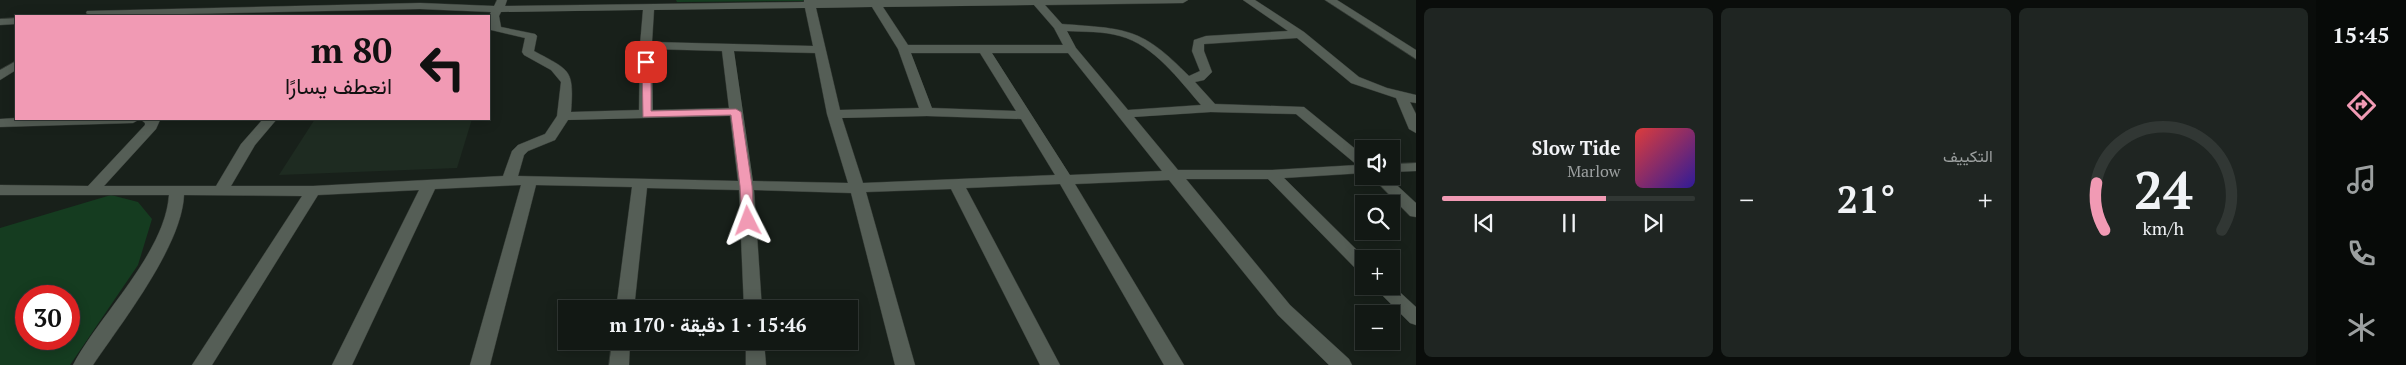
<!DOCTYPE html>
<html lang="ar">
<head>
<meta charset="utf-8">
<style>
	:root { --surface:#121814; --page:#1f2522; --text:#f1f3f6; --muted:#9ca0a0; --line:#313734; --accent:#f19ab4 }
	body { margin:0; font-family:"PT Serif",Vazirmatn,serif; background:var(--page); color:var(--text); direction:rtl; height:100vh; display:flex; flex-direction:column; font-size:19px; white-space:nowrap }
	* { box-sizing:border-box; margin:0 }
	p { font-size:16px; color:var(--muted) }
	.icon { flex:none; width:28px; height:28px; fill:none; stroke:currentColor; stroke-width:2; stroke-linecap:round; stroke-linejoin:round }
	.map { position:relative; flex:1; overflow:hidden; direction:ltr }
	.sheet { display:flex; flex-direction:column; gap:8px; padding:8px; background:#0a0d0b; width:900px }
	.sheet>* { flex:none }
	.hud { position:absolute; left:15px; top:15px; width:475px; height:105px; border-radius:0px; box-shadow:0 2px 12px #0003,0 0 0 1px var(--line); direction:rtl; background:#f19ab4; color:#111; overflow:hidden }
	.controls { position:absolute; left:1355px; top:140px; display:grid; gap:10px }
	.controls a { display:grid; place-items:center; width:45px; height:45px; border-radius:0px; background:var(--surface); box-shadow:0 2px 12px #0003,0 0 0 1px var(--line); font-size:25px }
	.speed { position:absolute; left:15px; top:285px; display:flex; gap:10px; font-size:25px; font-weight:700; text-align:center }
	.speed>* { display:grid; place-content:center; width:65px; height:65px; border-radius:50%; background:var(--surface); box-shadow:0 2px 12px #0003,0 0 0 1px var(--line); line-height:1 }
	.speed .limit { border:8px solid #d22; background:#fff; color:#111 }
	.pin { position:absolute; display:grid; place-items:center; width:42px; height:42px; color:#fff; margin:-21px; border-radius:10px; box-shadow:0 2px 8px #0006 }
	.me { position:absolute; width:55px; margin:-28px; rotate:357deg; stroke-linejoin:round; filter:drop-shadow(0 0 4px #0008) }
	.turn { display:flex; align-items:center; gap:18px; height:105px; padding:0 15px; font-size:22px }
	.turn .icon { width:65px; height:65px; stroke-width:2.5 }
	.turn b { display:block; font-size:35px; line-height:42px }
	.big { font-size:38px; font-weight:700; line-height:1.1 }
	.sheet .card { flex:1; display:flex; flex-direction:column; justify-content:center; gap:8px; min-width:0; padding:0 18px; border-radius:8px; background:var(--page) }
	.sheet .dial { align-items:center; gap:0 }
	.dial svg { height:130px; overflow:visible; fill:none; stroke:var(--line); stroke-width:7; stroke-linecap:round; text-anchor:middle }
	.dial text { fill:var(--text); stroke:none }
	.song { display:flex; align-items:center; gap:15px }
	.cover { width:60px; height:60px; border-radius:8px; background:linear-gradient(135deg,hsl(0 70% 55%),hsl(250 70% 35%)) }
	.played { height:5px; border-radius:2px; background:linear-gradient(90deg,var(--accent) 65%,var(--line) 65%) }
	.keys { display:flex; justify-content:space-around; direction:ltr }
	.heat { display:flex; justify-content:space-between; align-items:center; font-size:28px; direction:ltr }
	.sheet .tiles { flex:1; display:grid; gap:8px; grid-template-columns:repeat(3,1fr) }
	.trip { position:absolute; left:558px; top:300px; width:300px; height:50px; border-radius:0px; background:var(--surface); box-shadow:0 2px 12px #0003,0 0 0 1px var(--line); font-weight:700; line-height:50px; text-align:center; direction:rtl }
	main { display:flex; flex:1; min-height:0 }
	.dock { display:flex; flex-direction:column; width:90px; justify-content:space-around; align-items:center; background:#070a08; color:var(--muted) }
	.dock .icon { width:35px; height:35px }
	.dock .selected { color:var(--accent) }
	.dock b { font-size:22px; color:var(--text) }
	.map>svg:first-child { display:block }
	.built { fill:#1e2b21 }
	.green { fill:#153c20; fill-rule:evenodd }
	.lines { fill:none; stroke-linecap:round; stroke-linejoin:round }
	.minor-casing { stroke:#333934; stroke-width:1 }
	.minor { fill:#555e56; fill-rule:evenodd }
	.route { fill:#f19ab4; stroke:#9d6475 }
</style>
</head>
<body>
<main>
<nav class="dock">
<b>15:45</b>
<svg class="icon selected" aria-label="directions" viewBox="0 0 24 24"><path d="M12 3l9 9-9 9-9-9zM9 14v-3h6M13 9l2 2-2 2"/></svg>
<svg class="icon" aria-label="music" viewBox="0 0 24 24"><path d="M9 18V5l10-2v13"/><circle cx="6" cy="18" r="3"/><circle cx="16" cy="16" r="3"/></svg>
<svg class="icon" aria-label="phone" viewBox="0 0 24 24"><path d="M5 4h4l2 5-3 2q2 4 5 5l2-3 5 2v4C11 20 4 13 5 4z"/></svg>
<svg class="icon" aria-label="climate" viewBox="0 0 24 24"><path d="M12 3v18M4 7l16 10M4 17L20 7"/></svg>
</nav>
<section class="sheet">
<div class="tiles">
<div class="card dial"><svg viewBox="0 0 100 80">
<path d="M14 69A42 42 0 1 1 86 69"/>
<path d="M14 69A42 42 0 0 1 9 40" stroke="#f19ab4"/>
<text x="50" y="56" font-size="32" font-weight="700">24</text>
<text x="50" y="72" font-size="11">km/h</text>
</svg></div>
<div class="card"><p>التكييف</p>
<div class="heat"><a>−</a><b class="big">21°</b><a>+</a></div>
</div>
<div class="card">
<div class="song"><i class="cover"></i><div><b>Slow Tide</b><p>Marlow</p></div></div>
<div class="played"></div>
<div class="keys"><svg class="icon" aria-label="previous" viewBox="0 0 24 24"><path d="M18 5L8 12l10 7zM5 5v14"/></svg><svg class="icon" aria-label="pause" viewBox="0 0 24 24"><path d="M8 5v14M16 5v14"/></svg><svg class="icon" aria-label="next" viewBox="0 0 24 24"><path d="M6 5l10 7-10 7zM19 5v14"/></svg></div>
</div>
</div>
</section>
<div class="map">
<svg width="1416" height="365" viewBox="0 0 1416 365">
	<rect width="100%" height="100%" fill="#18201a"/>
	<path class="built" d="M315 119H472L457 168 279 175Z"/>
	<g class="green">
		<path d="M676 0H803L804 1 677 2Z"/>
		<path d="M111 195 138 202 152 219 138 265 70 365H0V228ZM26 296H69V339H26Z"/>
	</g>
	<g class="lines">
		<g class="minor-casing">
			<g id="minor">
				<path d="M497 0H507L505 6 804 2V0H1188L1183 3 1045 5 1062 24C1127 29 1141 27 1189 76L1200 71 1192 51 1194 40 1206 36 1288 31 1243 0H1255L1304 32 1359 77 1387 88 1416 95V103L1410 102 1416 114V133L1409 129 1396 98 1351 83 1297 38 1204 44V51L1212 72 1204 80 1195 82 1215 104 1304 107 1364 156V173L1284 178 1366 259H1364V273L1358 271 1268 179H1186L1290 305 1349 359 1352 365H1329L1278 315 1169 180 1075 184 1184 365H1164L1060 184 966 188 1060 365H1040L951 189 866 192 915 365H895L851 193 754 190 762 309H744L739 190 647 188 634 309H616L632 187 536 185 490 365H470L521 185 435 189 352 365H332L419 190 318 195 212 365H192L302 196 184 195C182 246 122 322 93 365H73C100 314 165 253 169 195H0V185L88 186 145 125V123L140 119 160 120 156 129 104 186H216L241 144 263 119H277L255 145 231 186H313L503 176 512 151 518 145 545 134 557 116 561 82 551 70 524 55 522 52 525 38 491 30 489 16 491 12 420 9 91 16 86 13 87 11 420 3 494 6ZM1034 5 1054 28 1063 45H908L883 7ZM872 7 898 49 919 108 840 110 816 8ZM805 8 813 46 652 42 654 10ZM643 10 640 45 639 110 571 112C574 69 571 71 534 51L537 36 535 34 501 27 499 16 501 12ZM1067 31C1084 32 1103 31 1120 36 1154 45 1179 80 1201 105L1128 110 1076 48ZM652 49 722 51 729 108 653 110ZM734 51 815 53 827 114 848 183 753 181ZM911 53H980L1016 111 932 108ZM992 53H1068L1162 171 1070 175ZM1211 112 1296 114 1357 165 1272 170H1178L1134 117ZM730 116 738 181 518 176 524 155 528 151 555 140 568 120ZM927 116 1021 119 1055 175 863 183 842 118Z"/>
				<path d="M1325 0H1337L1416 50V59Z"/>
				<path d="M16 18V24L0 25V19Z"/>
				<path d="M16 61V70L0 80V70Z"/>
				<path d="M0 119 16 118 140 119 133 123 0 127Z"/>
				<path d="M1416 163V171L1391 172V164Z"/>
				<path d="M1371 176H1387L1416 203V217L1410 216Z"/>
				<path d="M1391 284 1416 307V325L1410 323 1373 286H1391Z"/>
				<path d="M612 341H630L629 365H609Z"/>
				<path d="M746 341H764L766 365H746Z"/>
			</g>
		</g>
		<use href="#minor" class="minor"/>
	</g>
	<path class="route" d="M646 59 651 62V111L736 109 741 112 752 186 754 221 752 224H743L742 221 740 186 731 115 643 117 642 62Z"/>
</svg>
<div class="controls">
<a><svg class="icon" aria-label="sound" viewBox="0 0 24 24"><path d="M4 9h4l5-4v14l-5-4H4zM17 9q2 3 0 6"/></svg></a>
<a><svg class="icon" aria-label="search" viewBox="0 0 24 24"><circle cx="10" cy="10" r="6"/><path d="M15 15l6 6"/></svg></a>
<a>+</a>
<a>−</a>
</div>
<div class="speed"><div class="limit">30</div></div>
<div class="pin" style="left:646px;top:62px;background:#d93025"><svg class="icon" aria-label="arrive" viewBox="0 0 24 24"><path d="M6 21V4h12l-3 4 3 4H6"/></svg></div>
<svg class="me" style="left:748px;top:221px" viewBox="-20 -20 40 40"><path d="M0-17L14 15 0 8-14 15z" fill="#f19ab4" stroke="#fff" stroke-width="4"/></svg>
<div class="trip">15:46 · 1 دقيقة · 170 m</div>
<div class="hud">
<div class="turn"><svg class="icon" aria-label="left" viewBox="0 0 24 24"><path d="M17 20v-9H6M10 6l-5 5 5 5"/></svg><div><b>80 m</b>انعطف يسارًا</div></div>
</div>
</div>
</main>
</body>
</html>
